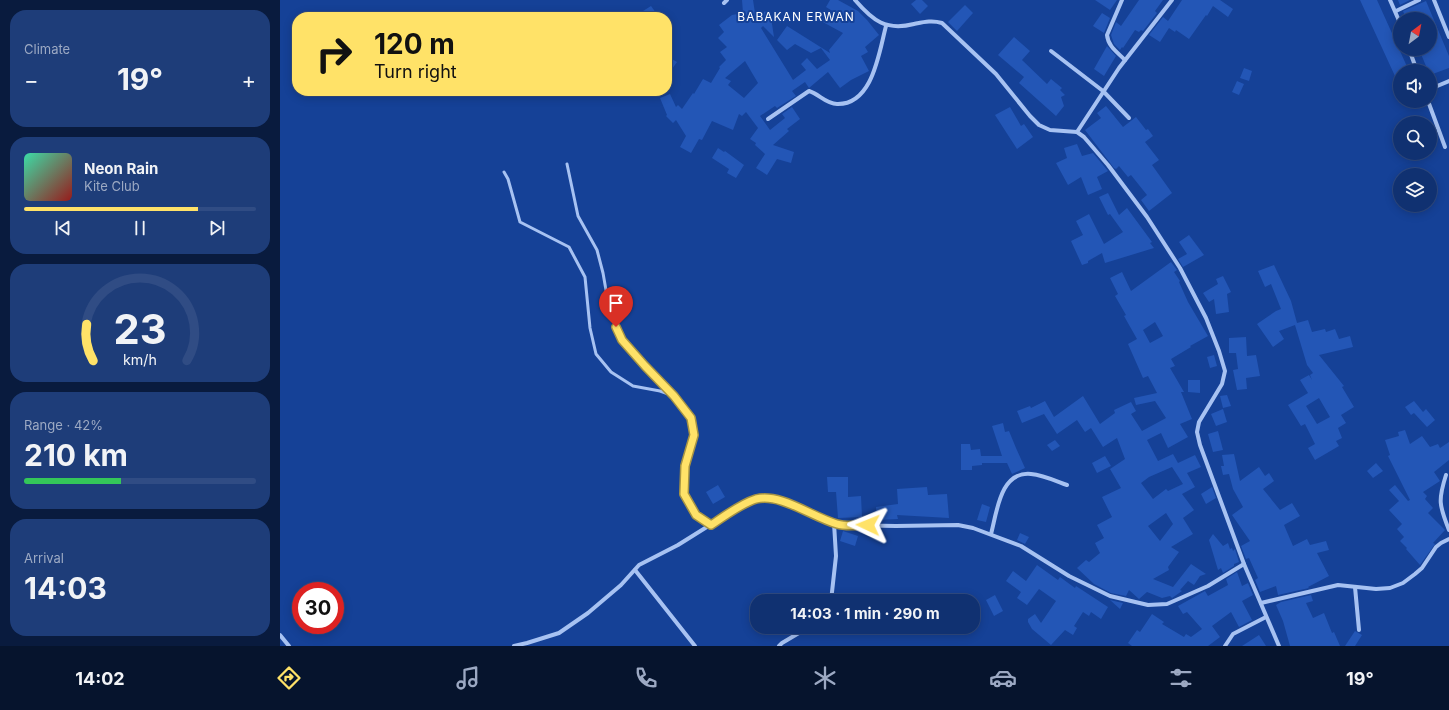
<!DOCTYPE html>
<html lang="en">
<head>
<meta charset="utf-8">
<style>
	:root { --surface:#103171; --page:#1e3d79; --text:#f1f3f6; --muted:#9ca9c3; --line:#304c84; --accent:#ffe268 }
	body { margin:0; font-family:Inter,sans-serif; background:var(--page); color:var(--text); height:100vh; display:flex; flex-direction:column; font-size:15px; white-space:nowrap }
	* { box-sizing:border-box; margin:0 }
	p { font-size:13px; color:var(--muted) }
	.icon { flex:none; width:22px; height:22px; fill:none; stroke:currentColor; stroke-width:2; stroke-linecap:round; stroke-linejoin:round }
	.map { position:relative; flex:1; overflow:hidden }
	.side { display:flex; flex-direction:column; gap:10px; padding:10px; background:#091b3e; width:280px }
	.side>* { flex:none }
	.guide { position:absolute; left:12px; top:12px; width:380px; height:84px; border-radius:16px; box-shadow:0 2px 10px #0003,0 0 0 1px var(--line); background:#ffe268; color:#111; overflow:hidden }
	.needle { width:26px; rotate:32deg }
	.fabs { position:absolute; left:1113px; top:12px; display:grid; gap:8px }
	.fabs a { display:grid; place-items:center; width:44px; height:44px; border-radius:50%; background:var(--surface); box-shadow:0 2px 10px #0003,0 0 0 1px var(--line); font-size:20px }
	.speed { position:absolute; left:12px; top:582px; display:flex; gap:8px; font-size:20px; font-weight:700; text-align:center }
	.speed>* { display:grid; place-content:center; width:52px; height:52px; border-radius:50%; background:var(--surface); box-shadow:0 2px 10px #0003,0 0 0 1px var(--line); line-height:1 }
	.speed .limit { border:6px solid #d22; background:#fff; color:#111 }
	.pin { position:absolute; display:grid; place-items:center; width:34px; height:34px; color:#fff; margin:-41px -17px; border-radius:50% 50% 50% 0; rotate:-45deg; box-shadow:0 0 4px #0007 }
	.pin .icon { rotate:45deg }
	.me { position:absolute; width:44px; margin:-22px; rotate:272deg; stroke-linejoin:round; filter:drop-shadow(0 0 3px #0008) }
	.turn { display:flex; align-items:center; gap:14px; height:84px; padding:0 16px; font-size:18px }
	.turn .icon { width:52px; height:52px; stroke-width:2.5 }
	.turn b { display:block; font-size:28px; line-height:34px }
	.big { font-size:30px; font-weight:700; line-height:1.1 }
	.side .card { flex:1; display:flex; flex-direction:column; justify-content:center; gap:6px; min-width:0; padding:0 14px; border-radius:16px; background:var(--page) }
	.side .dial { align-items:center; gap:0 }
	.dial svg { height:104px; overflow:visible; fill:none; stroke:var(--line); stroke-width:7; stroke-linecap:round; text-anchor:middle }
	.dial text { fill:var(--text); stroke:none }
	.song { display:flex; align-items:center; gap:12px }
	.cover { width:48px; height:48px; border-radius:6px; background:linear-gradient(135deg,hsl(160 70% 55%),hsl(0 70% 35%)) }
	.played { height:4px; border-radius:2px; background:linear-gradient(90deg,var(--accent) 75%,var(--line) 75%) }
	.keys { display:flex; justify-content:space-around; direction:ltr }
	.heat { display:flex; justify-content:space-between; align-items:center; font-size:22px; direction:ltr }
	.charge { height:6px; border-radius:3px; background:linear-gradient(90deg,#34c759 42%,var(--line) 0) }
	.trip { position:absolute; left:470px; top:594px; width:230px; height:40px; border-radius:16px; background:var(--surface); box-shadow:0 2px 10px #0003,0 0 0 1px var(--line); font-weight:700; line-height:40px; text-align:center }
	.dock { display:flex; height:64px; justify-content:space-around; align-items:center; background:#06142d; color:var(--muted) }
	.dock .icon { width:28px; height:28px }
	.dock .current { color:var(--accent) }
	.dock b { font-size:18px; color:var(--text) }
	main { display:flex; flex:1; min-height:0 }
	.map>svg:first-child { display:block }
	.building { fill:#2356b6; fill-rule:evenodd }
	.lines { fill:none; stroke-linecap:round; stroke-linejoin:round }
	.service { stroke:#a7c2f2; stroke-width:3 }
	.minor { stroke:#a7c2f2; stroke-width:4 }
	.route-casing { stroke:#a69344; stroke-width:10 }
	.route { stroke:#ffe268; stroke-width:7 }
	.labels { text-anchor:middle; dominant-baseline:central; stroke-width:4; stroke-linejoin:round; paint-order:stroke }
	.neighbourhood-label { font-size:12px; letter-spacing:1px; fill:#fff; stroke:#154197 }
</style>
</head>
<body>
<main>
<section class="side">
<div class="card"><p>Climate</p>
<div class="heat"><a>−</a><b class="big">19°</b><a>+</a></div>
</div>
<div class="card">
<div class="song"><i class="cover"></i><div><b>Neon Rain</b><p>Kite Club</p></div></div>
<div class="played"></div>
<div class="keys"><svg class="icon" aria-label="previous" viewBox="0 0 24 24"><path d="M18 5L8 12l10 7zM5 5v14"/></svg><svg class="icon" aria-label="pause" viewBox="0 0 24 24"><path d="M8 5v14M16 5v14"/></svg><svg class="icon" aria-label="next" viewBox="0 0 24 24"><path d="M6 5l10 7-10 7zM19 5v14"/></svg></div>
</div>
<div class="card dial"><svg viewBox="0 0 100 80">
<path d="M14 69A42 42 0 1 1 86 69"/>
<path d="M14 69A42 42 0 0 1 9 41" stroke="#ffe268"/>
<text x="50" y="56" font-size="32" font-weight="700">23</text>
<text x="50" y="72" font-size="11">km/h</text>
</svg></div>
<div class="card"><p>Range · 42%</p><b class="big">210 km</b><div class="charge"></div></div>
<div class="card"><p>Arrival</p><b class="big">14:03</b></div>
</section>
<div class="map">
<svg width="1169" height="646" viewBox="0 0 1169 646">
	<rect width="100%" height="100%" fill="#154197"/>
	<g class="building">
		<path d="M462 0H473L475 13 490 11 494 37 483 26 481 28 513 80 526 70 521 64 527 58 537 69 550 60 541 48 531 53 515 44 507 50 497 40 507 26 550 53 549 50 563 33 539 20 554 12 546 7 550 0H558L578 11 587 20 599 35 585 47 588 52 581 56 589 71 571 80 560 88 548 72 529 88 525 82 512 91 516 96 497 108 495 106 480 116 490 130 505 118 502 114 512 107 520 119 507 129 509 131 493 145 514 152 511 163 497 159 487 175 476 168 485 154 475 145 476 143 470 139 478 128 466 112 462 116 459 114 453 130 432 121 422 140 419 139 411 153 400 147 406 136 396 120 393 123 386 116 387 115 380 98 390 94 396 107 398 105 402 109 413 93 414 94 423 79 431 83 440 68 439 67 446 60 440 52 447 47 438 38 444 32 439 25 452 15 463 13ZM465 61 478 83 464 98 448 85 451 81 445 78Z"/>
		<path d="M636 0H642L648 6 640 14 631 4Z"/>
		<path d="M815 0H837L830 10Z"/>
		<path d="M859 0H883L875 11 877 13 863 31 861 30 859 32 855 30 843 48 842 47 840 50 834 44 831 35 836 22 841 26Z"/>
		<path d="M902 0H940L953 9 948 17 933 6 927 16 926 15 909 39 896 30 895 32 889 28 880 42 869 35 883 17 888 21Z"/>
		<path d="M1080 0H1097L1129 71H1120V87Z"/>
		<path d="M1118 0H1130L1120 5Z"/>
		<path d="M1146 1 1169 56V68L1150 75V71H1148L1139 49H1150V19H1126L1123 11Z"/>
		<path d="M685 5 693 13 677 31 668 22Z"/>
		<path d="M371 6 379 17H367L363 11Z"/>
		<path d="M822 13 830 18 824 33 813 26Z"/>
		<path d="M734 37 750 51 742 60 767 84 771 79 782 88 780 90 785 95 781 97 784 106 776 116 739 83 744 77 718 55Z"/>
		<path d="M827 46 836 56 824 76 814 69Z"/>
		<path d="M390 58 397 62 387 76V62Z"/>
		<path d="M964 68 972 71 969 81 960 78Z"/>
		<path d="M957 81 964 84 959 95 952 92Z"/>
		<path d="M826 106 843 127 856 117 866 130 868 129 873 136 865 142 879 160 872 165 892 193 869 211 861 200 867 195 851 175 848 177 839 166 836 169 834 168 805 130 821 118 817 113Z"/>
		<path d="M730 107 741 126 744 124 753 137 737 149 715 115Z"/>
		<path d="M797 144 802 156 813 153 828 171 817 177 822 189 808 195 801 177 788 185 776 163 787 158 784 148Z"/>
		<path d="M438 148 444 152 445 151 464 165 456 178 447 173 449 169 432 158Z"/>
		<path d="M828 193 839 215 847 208 872 242 870 243 874 248 825 263 822 253 808 261V263L802 265 791 241 803 235 796 221 809 214 824 244 843 232 830 214 828 215 819 197Z"/>
		<path d="M909 235 924 255 903 267 898 259 907 254 899 242Z"/>
		<path d="M891 262 897 270 894 272 900 281 899 282 908 302 928 336 910 346 911 347 891 359 895 366 890 368 904 392H901L912 419 900 424 908 437 888 448 881 433 867 440 878 461 893 454 898 463 915 455 921 467 907 473 915 487 902 494 914 510 903 518 913 534 891 547 899 552 888 567 889 570 873 579 893 587 911 564 926 574 920 576 914 585 908 581 900 590 902 591 892 598 890 596 882 598 867 592 859 599 849 590 846 596 831 593 814 584 797 568 806 560 809 562 820 553 815 543 824 538 817 525 832 517 822 497 841 488 830 469 845 459 837 438 823 447 811 428 805 432 797 420 777 434 764 414 742 423 737 411 750 406 751 408 765 401 774 417 803 396 820 424 835 413 834 410 851 402 856 411 851 414 862 431 886 418 875 401 856 405 854 398 877 393 868 376 863 378 848 344 857 339 844 316 846 315 835 296 838 294 830 278 842 272 851 291ZM875 322 883 336 870 343 863 330ZM892 467 903 484 888 491 886 489 873 499 861 483 869 477ZM886 513 893 524 880 541 868 526Z"/>
		<path d="M994 265 1011 301 1017 323 1028 320 1032 332 1045 329 1046 332 1055 329 1059 339 1070 336 1073 347 1039 355 1064 386 1062 387 1074 407 1061 415 1066 423 1058 428 1062 438 1056 441 1059 446 1035 460 1028 448 1035 444 1025 424 1021 426 1008 405 1028 393 1020 380 1029 375 1032 380 1030 375 1033 373 1027 365 1015 325 999 331 1004 339 993 347 977 324 996 311 1001 309 991 284 985 287 978 271ZM1039 398 1050 417 1037 424 1026 406Z"/>
		<path d="M943 276 951 292 947 294 949 312 936 314 934 299 929 302 923 293 938 284 936 279Z"/>
		<path d="M966 337 967 356 976 355 980 376 966 378 967 389 957 390 953 370 958 369 956 353H949V338Z"/>
		<path d="M934 355 937 366 930 368 927 357Z"/>
		<path d="M908 380H920V393L908 392Z"/>
		<path d="M947 395 951 406 943 408 940 396Z"/>
		<path d="M1134 401 1143 412 1146 409 1155 420 1147 427 1134 413 1131 415 1125 407Z"/>
		<path d="M943 409 947 422 936 426 931 414Z"/>
		<path d="M723 423 725 432 729 431 736 448 745 468 732 474 727 463H702V465L692 466V470H681V444H690L691 450 700 449 701 456H722L712 426Z"/>
		<path d="M1125 430 1130 444 1142 436 1150 447 1158 444 1160 448 1169 442V460L1154 472 1160 481 1143 492 1147 496 1145 499 1153 508 1148 513 1165 530 1153 543 1155 544 1140 565 1126 549 1127 548 1120 541 1124 537 1117 529 1122 524 1109 510 1119 501 1109 490 1115 485 1128 501 1130 500 1108 456 1110 455 1105 440 1119 436 1118 432Z"/>
		<path d="M938 431 943 450 933 452 928 434Z"/>
		<path d="M775 440 780 446 772 451 767 445Z"/>
		<path d="M954 454 960 481 979 467 985 476 989 473 994 481 983 489 1000 510 1012 503 1020 516 1004 525 1013 546 1027 539 1030 545 1046 541 1049 550 1037 553 1049 576 1028 587 1029 588 998 595 996 586 980 592 975 580 978 578 969 558 966 559 961 546 970 541 952 515 963 507 953 489 949 474 943 475 941 466H944L942 455Z"/>
		<path d="M825 456 831 466 817 473 812 463Z"/>
		<path d="M1096 463 1103 471 1093 478 1087 471Z"/>
		<path d="M547 477H568V497L581 496 582 517 558 518 556 492H548Z"/>
		<path d="M438 485 445 497 433 504 426 492Z"/>
		<path d="M647 487 648 495 667 494 669 518 617 515 618 519 597 520 596 507 618 504 617 489Z"/>
		<path d="M932 487 936 498 926 504 921 494Z"/>
		<path d="M702 504 710 507 706 522 697 520Z"/>
		<path d="M563 531 578 536 575 546 560 541Z"/>
		<path d="M740 533 749 537 745 544 737 540Z"/>
		<path d="M933 534 943 546 948 543 950 549 952 548 953 551 955 549 959 562 954 564V566L943 573 941 568 938 570 929 540Z"/>
		<path d="M757 565 778 580 780 577 795 588 796 586 828 607 821 619 811 612 809 616 803 612 794 626 797 628 793 635 785 630 771 645 752 629 748 622V619L755 614 761 623 776 601 759 589 747 605 737 598 741 592 726 581 733 571 746 581Z"/>
		<path d="M957 572 962 586 968 583 973 595 962 601 972 620 959 627 951 612 932 626 940 637 928 646H852L848 643 857 630 860 632 872 614 884 622 882 624 904 637 906 634 911 637 922 629 907 612 903 614 898 606 925 591 928 596 948 585 946 579Z"/>
		<path d="M715 595 723 611 714 616 706 600Z"/>
		<path d="M1031 595 1033 601 1026 603 1033 618 1044 613 1052 633 1054 632 1060 646H1010L1003 621 996 605 1001 602Z"/>
		<path d="M830 600 843 603 840 609Z"/>
		<path d="M1075 631 1082 635 1075 646H1065Z"/>
		<path d="M979 635 986 646H962Z"/>
	</g>
	<g class="lines">
		<g class="service">
			<path d="M287 164 298 216 317 250 323 273 330 313 342 340 365 366 393 395"/>
			<path d="M224 172 228 179 240 222 289 247 305 277 310 328 316 354 331 372 353 386 380 391 394 396 411 418 414 435 405 466 404 494 416 515 431 525"/>
		</g>
		<g class="minor">
			<path d="M575 0C593 21 606 31 634 24 644 22 652 20 662 23L716 74 750 116 759 125 770 130 797 132 804 137 828 165 867 217 900 268 926 318 939 351 945 371 942 384 919 422 917 432 920 445 964 564 999 646"/>
			<path d="M842 0 827 35C828 46 837 52 845 60"/>
			<path d="M1110 0 1120 23"/>
			<path d="M1154 0 1169 37"/>
			<path d="M444 3 447 0"/>
			<path d="M1116 11 1139 0"/>
			<path d="M1129 49 1137 71"/>
			<path d="M771 51 823 91 849 118"/>
			<path d="M1150 89 1169 81"/>
			<path d="M1148 101 1165 147"/>
			<path d="M488 119 529 91C539 94 546 104 557 104 593 105 599 52 606 26"/>
			<path d="M797 132 839 68 892 0"/>
			<path d="M1166 475C1158 500 1159 505 1169 530"/>
			<path d="M711 534C717 512 720 471 751 474 763 475 776 481 787 485"/>
			<path d="M355 570 415 646"/>
			<path d="M1075 587 1079 630"/>
			<path d="M551 601 556 556 554 523"/>
			<path d="M981 603 1058 585 1096 589 1110 588 1123 583 1135 574 1142 568 1156 547 1161 543 1169 539"/>
			<path d="M0 635 9 646"/>
			<path d="M234 646 247 643 279 633 308 613 341 585 359 565 398 545 462 505 475 500 485 498 502 500 523 510 559 525 616 526 678 525 693 528 741 546 789 576 830 596 868 605 887 604 928 586 964 564"/>
			<path d="M499 646 502 643 529 627"/>
			<path d="M945 646 953 634 986 617"/>
		</g>
	</g>
	<g class="lines">
		<g class="route-casing">
			<path id="route" d="M336 327 342 340 365 366 394 396 411 418 414 435 405 466 404 494 416 515 431 525C445 516 460 504 476 499 501 493 532 517 557 524 566 527 578 525 588 525"/>
		</g>
		<use href="#route" class="route"/>
	</g>
	<g class="labels">
		<g class="neighbourhood-label">
			<text x="516" y="16">BABAKAN ERWAN</text>
		</g>
	</g>
</svg>
<div class="fabs">
<a><svg class="needle" viewBox="-14 -14 28 28"><path d="M0-13l5 13h-10z" fill="#e53935"/><path d="M0 13l5-13h-10z" fill="#9ca9c3"/></svg></a>
<a><svg class="icon" aria-label="sound" viewBox="0 0 24 24"><path d="M4 9h4l5-4v14l-5-4H4zM17 9q2 3 0 6"/></svg></a>
<a><svg class="icon" aria-label="search" viewBox="0 0 24 24"><circle cx="10" cy="10" r="6"/><path d="M15 15l6 6"/></svg></a>
<a><svg class="icon" aria-label="layers" viewBox="0 0 24 24"><path d="M12 4l9 5-9 5-9-5zM3 14l9 5 9-5"/></svg></a>
</div>
<div class="speed"><div class="limit">30</div></div>
<div class="pin" style="left:336px;top:327px;background:#d93025"><svg class="icon" aria-label="arrive" viewBox="0 0 24 24"><path d="M6 21V4h12l-3 4 3 4H6"/></svg></div>
<svg class="me" style="left:588px;top:525px" viewBox="-20 -20 40 40"><path d="M0-17L14 15 0 8-14 15z" fill="#ffe268" stroke="#fff" stroke-width="4"/></svg>
<div class="trip">14:03 · 1 min · 290 m</div>
<div class="guide">
<div class="turn"><svg class="icon" aria-label="right" viewBox="0 0 24 24"><path d="M7 20v-9h11M14 6l5 5-5 5"/></svg><div><b>120 m</b>Turn right</div></div>
</div>
</div>
</main>
<nav class="dock">
<b>14:02</b>
<svg class="icon current" aria-label="directions" viewBox="0 0 24 24"><path d="M12 3l9 9-9 9-9-9zM9 14v-3h6M13 9l2 2-2 2"/></svg>
<svg class="icon" aria-label="music" viewBox="0 0 24 24"><path d="M9 18V5l10-2v13"/><circle cx="6" cy="18" r="3"/><circle cx="16" cy="16" r="3"/></svg>
<svg class="icon" aria-label="phone" viewBox="0 0 24 24"><path d="M5 4h4l2 5-3 2q2 4 5 5l2-3 5 2v4C11 20 4 13 5 4z"/></svg>
<svg class="icon" aria-label="climate" viewBox="0 0 24 24"><path d="M12 3v18M4 7l16 10M4 17L20 7"/></svg>
<svg class="icon" aria-label="car" viewBox="0 0 24 24"><path d="M5 17H2v-5l4-1 3-4h7l3 4 3 1v5h-3M9 17h6M6 11h13"/><circle cx="7" cy="17" r="2"/><circle cx="17" cy="17" r="2"/></svg>
<svg class="icon" aria-label="filters" viewBox="0 0 24 24"><path d="M4 7h16M4 17h16"/><circle cx="9" cy="7" r="2"/><circle cx="15" cy="17" r="2"/></svg>
<b>19°</b>
</nav>
</body>
</html>
